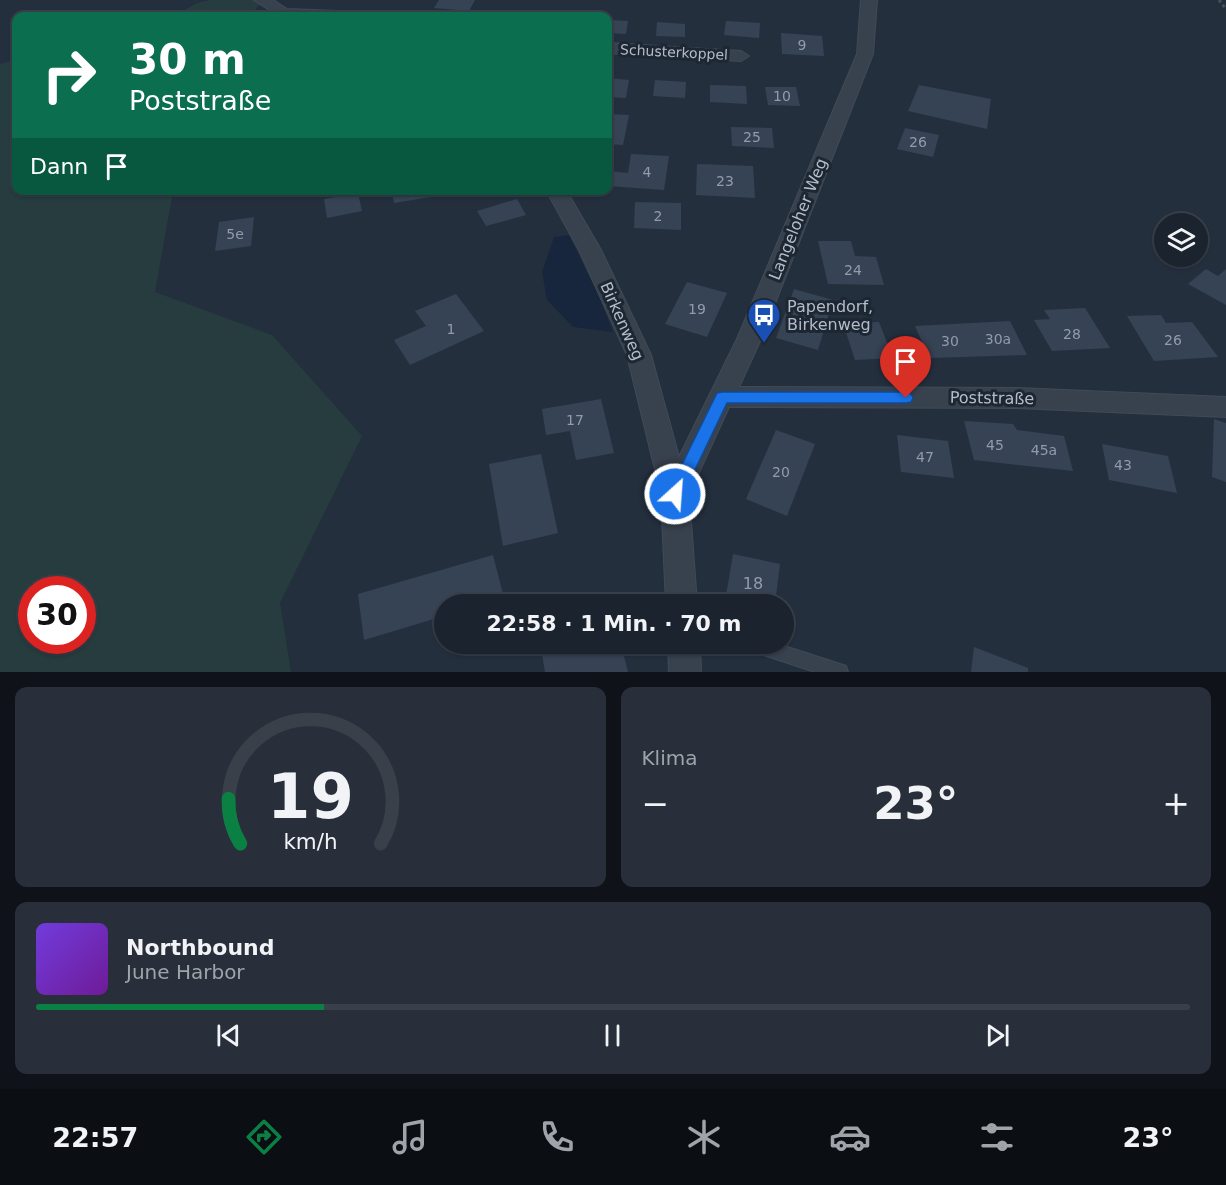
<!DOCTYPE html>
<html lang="de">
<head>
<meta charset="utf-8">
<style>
	:root { --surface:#1b232e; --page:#282f3a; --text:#f1f3f6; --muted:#a0a4aa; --line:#39404a; --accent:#0b8043 }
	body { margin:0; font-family:"DejaVu Sans",sans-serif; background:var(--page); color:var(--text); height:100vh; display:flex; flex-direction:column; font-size:22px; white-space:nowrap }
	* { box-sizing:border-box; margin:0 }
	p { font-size:20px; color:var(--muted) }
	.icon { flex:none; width:33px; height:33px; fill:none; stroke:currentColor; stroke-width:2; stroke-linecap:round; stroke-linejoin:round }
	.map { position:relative; height:672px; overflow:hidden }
	.drawer { display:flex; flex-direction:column; gap:15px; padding:15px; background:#0f1319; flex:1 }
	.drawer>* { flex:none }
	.banner { position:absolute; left:12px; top:12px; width:600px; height:183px; border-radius:12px; box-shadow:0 2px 4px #0004,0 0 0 2px var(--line); background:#0b6e4f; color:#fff; overflow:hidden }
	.controls { position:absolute; left:1154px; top:213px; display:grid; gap:12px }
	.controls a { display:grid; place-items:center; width:54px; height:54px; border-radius:50%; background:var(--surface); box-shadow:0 2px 4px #0004,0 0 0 2px var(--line); font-size:30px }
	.speed { position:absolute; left:18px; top:576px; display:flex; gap:12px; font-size:30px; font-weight:700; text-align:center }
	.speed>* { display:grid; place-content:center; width:78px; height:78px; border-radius:50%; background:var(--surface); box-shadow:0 2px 4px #0004,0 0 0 2px var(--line); line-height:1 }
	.speed .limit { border:9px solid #d22; background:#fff; color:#111 }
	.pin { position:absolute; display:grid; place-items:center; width:51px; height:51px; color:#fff; margin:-62px -26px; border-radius:50% 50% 50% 0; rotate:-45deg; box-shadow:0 0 6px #0007 }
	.pin .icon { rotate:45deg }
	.me { position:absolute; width:66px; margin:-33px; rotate:26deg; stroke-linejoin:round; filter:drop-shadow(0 0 4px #0008) }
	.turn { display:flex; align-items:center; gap:21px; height:126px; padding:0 18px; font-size:27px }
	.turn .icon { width:78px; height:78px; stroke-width:2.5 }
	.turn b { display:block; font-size:42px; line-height:51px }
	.then { display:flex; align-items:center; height:57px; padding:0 18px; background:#0003; gap:12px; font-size:22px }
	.big { font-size:45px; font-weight:600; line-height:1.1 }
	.drawer .widget { flex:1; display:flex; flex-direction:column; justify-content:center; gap:9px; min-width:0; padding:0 21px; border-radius:12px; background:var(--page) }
	.drawer .dial { align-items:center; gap:0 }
	.dial svg { height:156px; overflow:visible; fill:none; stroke:var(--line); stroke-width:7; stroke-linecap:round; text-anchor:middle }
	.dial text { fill:var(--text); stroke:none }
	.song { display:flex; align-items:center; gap:18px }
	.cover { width:72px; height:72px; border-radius:9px; background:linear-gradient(135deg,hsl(260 70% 55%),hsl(280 70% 35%)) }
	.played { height:6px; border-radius:3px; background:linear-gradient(90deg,var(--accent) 25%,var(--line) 25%) }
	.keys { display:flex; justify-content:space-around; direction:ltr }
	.heat { display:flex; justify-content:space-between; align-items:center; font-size:33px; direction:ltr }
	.drawer .tiles { flex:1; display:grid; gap:15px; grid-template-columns:1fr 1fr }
	.widget:last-child { grid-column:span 2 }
	.trip { position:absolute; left:434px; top:594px; width:360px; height:60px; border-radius:30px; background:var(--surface); box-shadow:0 2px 4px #0004,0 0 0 2px var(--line); font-weight:600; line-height:60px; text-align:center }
	.tabs { display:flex; height:96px; justify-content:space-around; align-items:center; background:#0b0e12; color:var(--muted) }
	.tabs .icon { width:42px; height:42px }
	.tabs .selected { color:var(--accent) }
	.tabs b { font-size:27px; color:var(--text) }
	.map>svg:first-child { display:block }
	.green { fill:#263c3f; fill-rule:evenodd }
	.water { fill:#17263c }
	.building { fill:#364354 }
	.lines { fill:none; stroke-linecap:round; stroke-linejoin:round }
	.service-casing { stroke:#414a57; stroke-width:2 }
	.minor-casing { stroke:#414a57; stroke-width:2 }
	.path { stroke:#3f5557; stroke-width:3; stroke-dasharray:3 3; stroke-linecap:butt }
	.service { fill:#38414e; fill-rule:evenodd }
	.minor { fill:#38414e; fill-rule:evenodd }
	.route { fill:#1a73e8; stroke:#114b97; stroke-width:1.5 }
	.labels { text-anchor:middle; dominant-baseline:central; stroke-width:6; stroke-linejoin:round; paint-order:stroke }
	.number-label { font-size:14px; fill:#929caa }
	.far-street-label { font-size:14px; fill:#b4bcc9; stroke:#1d2633 }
	.street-label { font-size:16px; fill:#b4bcc9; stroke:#1d2633 }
	.poi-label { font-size:16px; fill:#b4bcc9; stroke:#1d2633; text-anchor:start }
	.near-number-label { font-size:16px; fill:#929caa }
</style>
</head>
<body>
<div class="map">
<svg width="1226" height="672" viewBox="0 0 1226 672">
	<rect width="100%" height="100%" fill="#242f3e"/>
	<g class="green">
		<path d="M210 0H263L250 16H174L197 3Z"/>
		<path d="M16 59V190L173 191 155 292 272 335 362 436 280 603 291 672H0V64ZM32 590H82V640H32Z"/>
	</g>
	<path class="water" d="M569 235 598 294 613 332 573 327 547 300 542 272 554 237Z"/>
	<g class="building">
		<path d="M439 0H475L469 11 434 8Z"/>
		<path d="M523 10 550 11 548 16H521Z"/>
		<path d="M608 20 628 21 626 34 608 33Z"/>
		<path d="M726 21 760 23 759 38 724 35Z"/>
		<path d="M657 22 685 24V37L656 36Z"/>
		<path d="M781 33 822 36 824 56 782 54Z"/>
		<path d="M608 78 629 80 626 98 608 97Z"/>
		<path d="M655 80 686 82 685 98 653 96Z"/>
		<path d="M710 85 746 86 747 104 710 102Z"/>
		<path d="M919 85 991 99 987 129 908 111Z"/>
		<path d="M765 87H796L800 106 768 105Z"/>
		<path d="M608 114 629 115 623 145 608 144Z"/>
		<path d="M731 127 772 128 774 148 732 146Z"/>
		<path d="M905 128 939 135 933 157 897 149Z"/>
		<path d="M631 154 669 156 664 190 608 186V171L628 173Z"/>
		<path d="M697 164 753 166 755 198 696 195Z"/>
		<path d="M392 190H429L431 197 394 203Z"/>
		<path d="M358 193 362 211 327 218 324 199Z"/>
		<path d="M517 199 526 215 486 226 477 211Z"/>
		<path d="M635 202 681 203V230L634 228Z"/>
		<path d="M254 217 251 246 215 251 219 222Z"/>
		<path d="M818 241H851L855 256 876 257 884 285 828 284Z"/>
		<path d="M1206 269 1218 276 1226 269V305L1188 284Z"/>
		<path d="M687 282 727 293 707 337 665 324Z"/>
		<path d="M794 289 833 300 818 350 776 338Z"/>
		<path d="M456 294 484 331 410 365 394 340 426 326 415 311Z"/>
		<path d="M1085 308 1110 348 1052 351 1034 320 1050 319 1044 310Z"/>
		<path d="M1161 315 1166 323 1192 322 1218 357 1154 361 1127 316Z"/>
		<path d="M1010 321 1027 355 929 358 915 326Z"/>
		<path d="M879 322 893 358 855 360 843 323Z"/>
		<path d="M601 399 614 453 576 460 570 431 546 435 542 409Z"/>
		<path d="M1214 419 1226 423V482L1212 477Z"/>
		<path d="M964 421 1013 424 1017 430 1064 436 1073 471 974 460Z"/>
		<path d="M776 430 815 444 787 516 746 499Z"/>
		<path d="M897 435 948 441 954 478 901 472Z"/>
		<path d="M1102 444 1168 456 1177 493 1109 480Z"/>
		<path d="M541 454 558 533 503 546 489 464Z"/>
		<path d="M733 554 780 564 775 604H738L725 602Z"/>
		<path d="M493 555 504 598 481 604H444V616L364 640 358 594Z"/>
		<path d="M560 644H621L628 672H545L541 648Z"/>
		<path d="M974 647 1028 668V672H971Z"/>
	</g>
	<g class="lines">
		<g class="service-casing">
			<path id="service" d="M747 644H778L840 664 846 666 848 672H815L749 650Z"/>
		</g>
		<g class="minor-casing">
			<g id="minor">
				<path d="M254 0H273L287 9 338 11 346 16H279Z"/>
				<path d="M861 0H877L873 54 761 339 739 387 1017 388 1226 397V417L1017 408 729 407 689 494 697 604H666L661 494 627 355 579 250 546 190H566L601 250 651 355 679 457 737 339 857 54Z"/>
				<path d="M608 43 741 51 749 56 741 61 608 53Z"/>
				<path d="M668 644H700L701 672H669Z"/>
			</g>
		</g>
		<path class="path" d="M1219 0 1226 9"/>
		<use href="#service" class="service"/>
		<use href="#minor" class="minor"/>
	</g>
	<path class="route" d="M722 392H906L911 394 913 398 911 402 906 403H727L681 499 675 501 670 499 667 494 670 489 717 393Z"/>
	<defs>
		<g id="bus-pin" transform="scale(1.725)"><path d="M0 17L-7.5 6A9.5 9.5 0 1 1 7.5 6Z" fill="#1a4fb4" stroke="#1d2633"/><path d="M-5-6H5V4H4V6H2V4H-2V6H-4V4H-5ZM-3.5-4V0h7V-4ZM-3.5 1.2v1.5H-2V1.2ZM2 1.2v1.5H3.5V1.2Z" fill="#fff"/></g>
	</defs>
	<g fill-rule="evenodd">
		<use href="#bus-pin" x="764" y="315"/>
	</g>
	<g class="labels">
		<g class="number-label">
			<text x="802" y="45">9</text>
			<text x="782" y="96">10</text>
			<text x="752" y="137">25</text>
			<text x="918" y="142">26</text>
			<text x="647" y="172">4</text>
			<text x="725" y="181">23</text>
			<text x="658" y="216">2</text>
			<text x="235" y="234">5e</text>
			<text x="853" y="270">24</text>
			<text x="697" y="309">19</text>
			<text x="451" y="329">1</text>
			<text x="1072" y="334">28</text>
			<text x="998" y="339">30a</text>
			<text x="1173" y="340">26</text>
			<text x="950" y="341">30</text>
			<text x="575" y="420">17</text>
			<text x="995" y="445">45</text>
			<text x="1044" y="450">45a</text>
			<text x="925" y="457">47</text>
			<text x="1123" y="465">43</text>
			<text x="781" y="472">20</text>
		</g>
		<g class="far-street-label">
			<text transform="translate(674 52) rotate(3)">Schusterkoppel</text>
		</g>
		<g class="street-label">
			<text transform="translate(798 219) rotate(-68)">Langeloher Weg</text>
			<text transform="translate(622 321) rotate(66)">Birkenweg</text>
			<text transform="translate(992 398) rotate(1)">Poststraße</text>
		</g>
		<g class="poi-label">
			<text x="787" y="306">Papendorf,<tspan x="787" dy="18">Birkenweg</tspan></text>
		</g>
		<g class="near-number-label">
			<text x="753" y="583">18</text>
		</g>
	</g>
</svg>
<div class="controls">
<a><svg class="icon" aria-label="layers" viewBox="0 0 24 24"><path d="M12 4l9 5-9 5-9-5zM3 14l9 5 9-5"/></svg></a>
</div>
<div class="speed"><div class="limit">30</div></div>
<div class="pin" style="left:906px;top:398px;background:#d93025"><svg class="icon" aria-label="arrive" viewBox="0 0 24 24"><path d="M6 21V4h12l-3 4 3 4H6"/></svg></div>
<svg class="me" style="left:675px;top:494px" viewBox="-20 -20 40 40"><circle r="17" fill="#1a73e8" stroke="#fff" stroke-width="3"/><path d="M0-11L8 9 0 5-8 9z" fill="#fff"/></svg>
<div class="trip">22:58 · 1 Min. · 70 m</div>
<div class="banner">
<div class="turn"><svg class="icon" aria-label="right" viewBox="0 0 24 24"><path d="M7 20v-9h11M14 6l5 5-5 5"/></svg><div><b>30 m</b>Poststraße</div></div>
<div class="then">Dann<svg class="icon" aria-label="arrive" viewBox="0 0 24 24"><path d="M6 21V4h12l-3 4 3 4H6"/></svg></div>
</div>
</div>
<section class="drawer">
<div class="tiles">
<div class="widget dial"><svg viewBox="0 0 100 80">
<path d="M14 69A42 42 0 1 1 86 69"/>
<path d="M14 69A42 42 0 0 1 8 46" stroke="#0b8043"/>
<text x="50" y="56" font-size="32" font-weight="700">19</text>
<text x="50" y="72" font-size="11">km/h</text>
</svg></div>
<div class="widget"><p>Klima</p>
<div class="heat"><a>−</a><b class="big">23°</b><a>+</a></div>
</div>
<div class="widget">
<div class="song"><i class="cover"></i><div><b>Northbound</b><p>June Harbor</p></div></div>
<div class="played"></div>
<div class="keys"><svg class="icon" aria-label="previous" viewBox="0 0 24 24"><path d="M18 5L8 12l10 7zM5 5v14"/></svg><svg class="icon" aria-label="pause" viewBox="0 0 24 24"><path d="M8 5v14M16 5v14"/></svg><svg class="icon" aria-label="next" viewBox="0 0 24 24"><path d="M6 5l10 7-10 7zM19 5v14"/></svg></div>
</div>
</div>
</section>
<nav class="tabs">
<b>22:57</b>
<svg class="icon selected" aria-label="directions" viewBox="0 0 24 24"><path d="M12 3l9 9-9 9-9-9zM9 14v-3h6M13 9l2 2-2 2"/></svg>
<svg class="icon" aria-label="music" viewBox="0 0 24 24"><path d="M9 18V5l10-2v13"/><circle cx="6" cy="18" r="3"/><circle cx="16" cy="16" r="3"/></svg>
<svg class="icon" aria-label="phone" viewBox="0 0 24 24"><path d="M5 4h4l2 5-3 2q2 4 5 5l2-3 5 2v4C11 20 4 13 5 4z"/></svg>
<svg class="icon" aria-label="climate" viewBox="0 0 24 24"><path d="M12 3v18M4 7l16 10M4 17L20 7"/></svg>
<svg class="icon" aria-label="car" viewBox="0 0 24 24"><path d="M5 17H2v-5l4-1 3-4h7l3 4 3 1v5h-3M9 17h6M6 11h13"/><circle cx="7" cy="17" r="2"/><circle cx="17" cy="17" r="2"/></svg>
<svg class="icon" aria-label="filters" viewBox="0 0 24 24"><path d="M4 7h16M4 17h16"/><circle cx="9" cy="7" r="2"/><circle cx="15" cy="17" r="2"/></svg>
<b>23°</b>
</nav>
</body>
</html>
